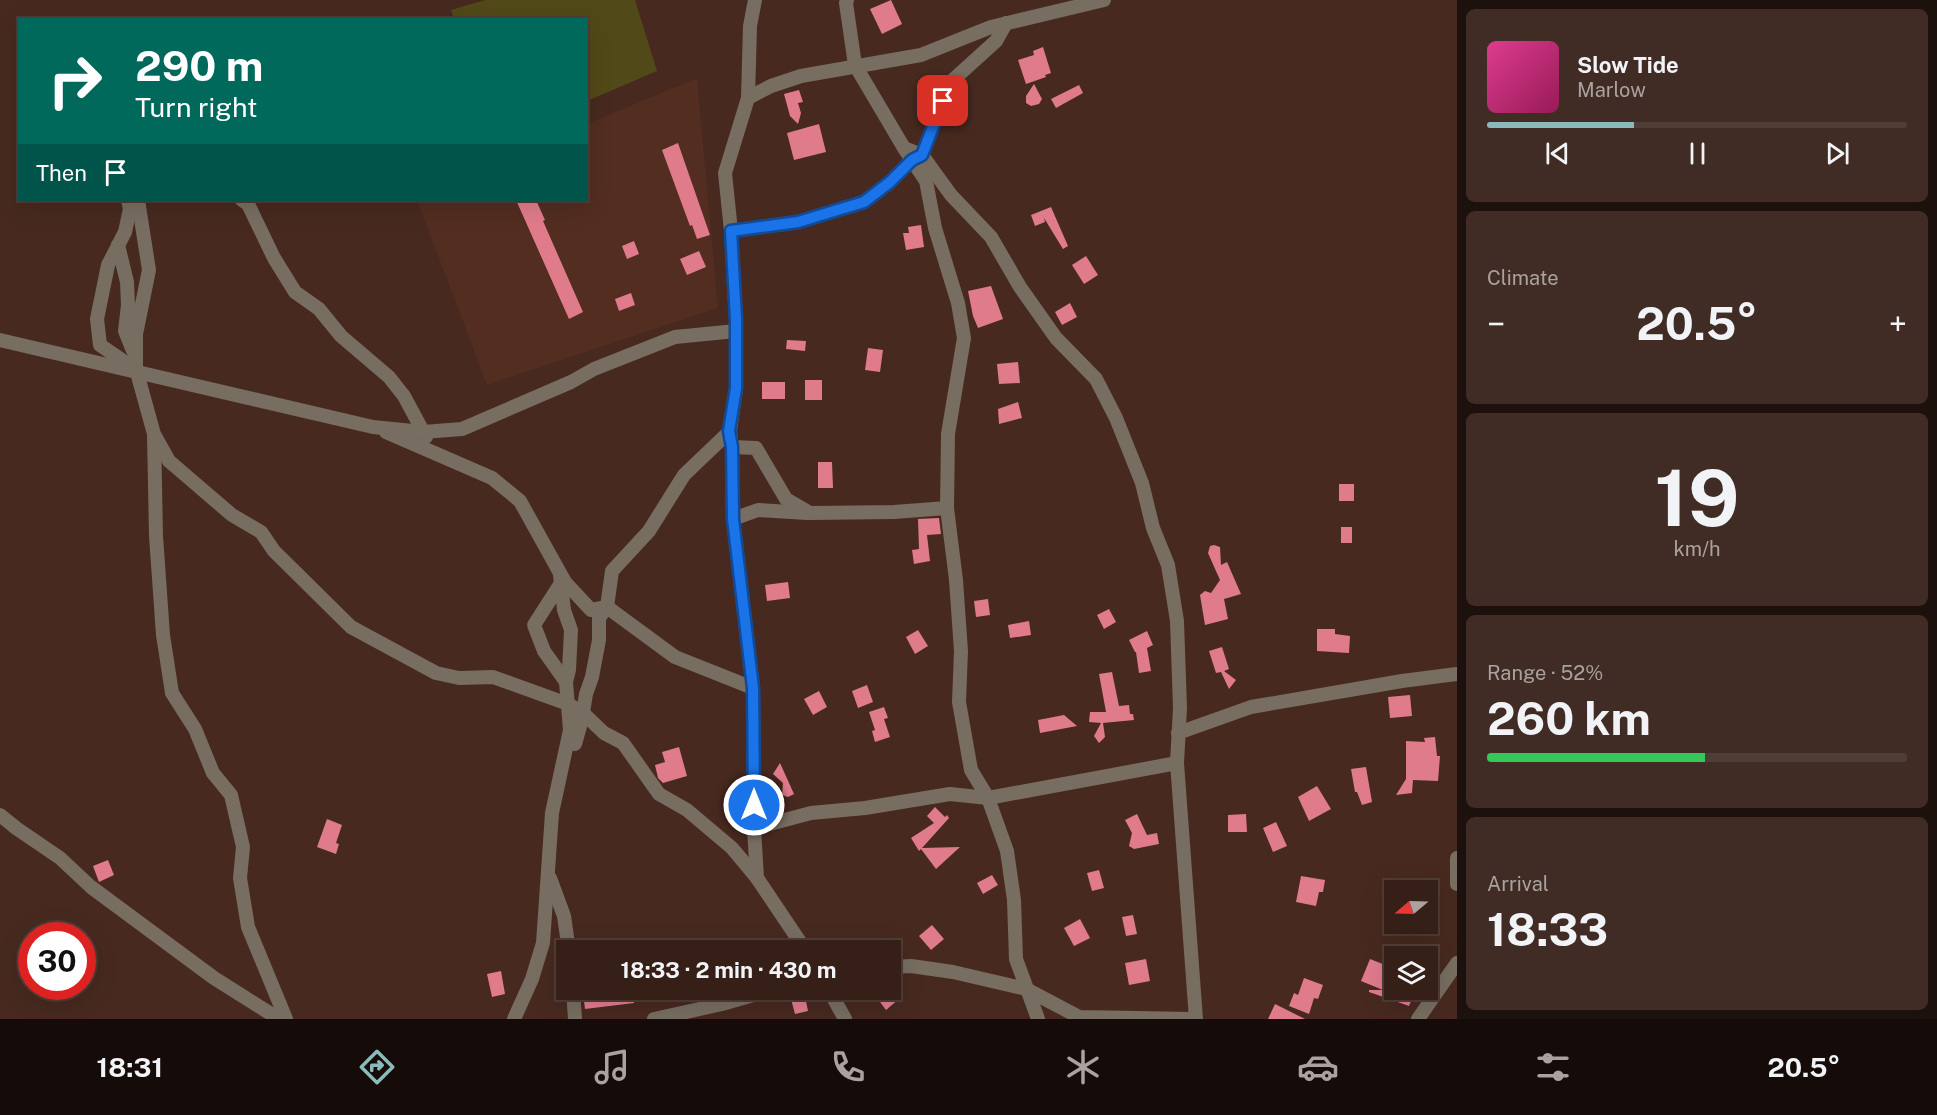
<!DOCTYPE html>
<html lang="en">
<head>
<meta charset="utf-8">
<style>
	:root { --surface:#351f17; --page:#402c24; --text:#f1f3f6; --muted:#aaa2a1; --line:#4f3d36; --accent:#8bbbb9 }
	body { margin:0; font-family:"Public Sans",sans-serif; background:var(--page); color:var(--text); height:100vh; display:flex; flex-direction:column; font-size:22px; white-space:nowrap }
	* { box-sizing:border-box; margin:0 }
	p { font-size:20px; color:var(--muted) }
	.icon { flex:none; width:33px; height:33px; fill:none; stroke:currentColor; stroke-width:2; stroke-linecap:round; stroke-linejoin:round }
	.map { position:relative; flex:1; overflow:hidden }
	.side { display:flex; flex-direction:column; gap:9px; padding:9px; background:#1d110d; width:480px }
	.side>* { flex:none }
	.hud { position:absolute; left:18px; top:18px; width:570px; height:183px; border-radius:0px; box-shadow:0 6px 24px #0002,0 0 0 2px var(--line); background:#00695c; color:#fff; overflow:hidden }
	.needle { width:39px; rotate:251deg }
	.buttons { position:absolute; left:1384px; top:880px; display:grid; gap:12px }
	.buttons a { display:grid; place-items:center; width:54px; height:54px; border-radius:0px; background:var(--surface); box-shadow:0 6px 24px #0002,0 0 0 2px var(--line); font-size:30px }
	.speed { position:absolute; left:18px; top:922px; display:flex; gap:12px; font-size:30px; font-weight:700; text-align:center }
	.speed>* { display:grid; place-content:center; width:78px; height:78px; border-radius:50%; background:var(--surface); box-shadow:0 6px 24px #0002,0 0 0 2px var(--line); line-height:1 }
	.speed .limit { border:9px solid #d22; background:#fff; color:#111 }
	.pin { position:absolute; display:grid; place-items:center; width:51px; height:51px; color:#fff; margin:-26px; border-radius:12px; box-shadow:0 3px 9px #0006 }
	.me { position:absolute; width:66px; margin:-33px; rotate:0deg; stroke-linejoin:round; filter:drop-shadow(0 0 4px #0008) }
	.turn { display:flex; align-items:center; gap:21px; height:126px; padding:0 18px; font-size:27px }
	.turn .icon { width:78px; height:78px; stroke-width:2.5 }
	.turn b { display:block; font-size:42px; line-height:51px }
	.then { display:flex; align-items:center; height:57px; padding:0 18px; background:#0003; gap:12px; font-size:22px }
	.big { font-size:45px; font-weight:700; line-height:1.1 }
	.side .tile { flex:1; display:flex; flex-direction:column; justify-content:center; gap:9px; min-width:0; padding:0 21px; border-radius:9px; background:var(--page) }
	.side .dial { align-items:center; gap:0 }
	.dial b { font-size:78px; line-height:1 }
	.song { display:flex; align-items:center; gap:18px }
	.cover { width:72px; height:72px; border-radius:9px; background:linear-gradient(135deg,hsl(330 70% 55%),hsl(330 70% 35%)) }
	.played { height:6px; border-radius:3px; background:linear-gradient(90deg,var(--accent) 35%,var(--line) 35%) }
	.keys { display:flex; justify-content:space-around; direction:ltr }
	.heat { display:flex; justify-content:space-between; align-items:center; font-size:33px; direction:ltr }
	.charge { height:9px; border-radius:4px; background:linear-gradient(90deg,#34c759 52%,var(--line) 0) }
	.trip { position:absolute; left:556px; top:940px; width:345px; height:60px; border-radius:0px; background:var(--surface); box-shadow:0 6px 24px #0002,0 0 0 2px var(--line); font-weight:700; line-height:60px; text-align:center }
	.tab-bar { display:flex; height:96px; justify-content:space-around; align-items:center; background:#150c09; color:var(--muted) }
	.tab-bar .icon { width:42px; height:42px }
	.tab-bar .on { color:var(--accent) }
	.tab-bar b { font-size:27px; color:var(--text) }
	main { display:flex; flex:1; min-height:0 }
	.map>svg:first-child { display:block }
	.built { fill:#522d20 }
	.green { fill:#524918 }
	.building { fill:#e07b8c }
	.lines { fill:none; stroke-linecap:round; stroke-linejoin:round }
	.street { stroke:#776d61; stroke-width:14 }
	.route-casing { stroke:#114b97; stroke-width:15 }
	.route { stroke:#1a73e8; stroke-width:10 }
</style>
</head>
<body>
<main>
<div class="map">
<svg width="1457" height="1019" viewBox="0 0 1457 1019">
	<rect width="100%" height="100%" fill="#47291f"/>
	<path class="built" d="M697 78 718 308 487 385 417 200H586L587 124Z"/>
	<path class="green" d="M485 0H635L657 71 587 101 586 20 454 19 451 10Z"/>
	<g class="building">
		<path d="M891 0 902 24 882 34 870 9Z"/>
		<path d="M1043 47 1051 73 1045 75 1046 77 1026 84 1018 60 1034 55 1033 51Z"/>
		<path d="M1034 84 1042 99 1039 104 1031 106 1026 103V96Z"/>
		<path d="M1079 85 1083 93 1056 108 1051 99Z"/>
		<path d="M799 90 803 102 798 103 801 113 798 124 790 116 784 94Z"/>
		<path d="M819 124 826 152 794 160 787 133Z"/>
		<path d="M678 143 710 235 697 239 692 225 690 226 662 150Z"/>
		<path d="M516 200H536L545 220 543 221 583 312 569 319Z"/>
		<path d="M1051 207 1068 246 1063 249 1044 218 1045 222 1035 226 1031 215Z"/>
		<path d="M921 225 924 247 906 250 903 233H909L908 227Z"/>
		<path d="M634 241 639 254 627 259 622 246Z"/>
		<path d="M699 251 706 267 687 275 680 259Z"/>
		<path d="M1086 256 1098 275 1084 284 1072 265Z"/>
		<path d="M991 286 1003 319 978 328 973 316 968 291Z"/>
		<path d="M631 293 635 305 619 311 615 299Z"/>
		<path d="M1070 303 1077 317 1062 325 1055 312Z"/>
		<path d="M787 340 806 341 805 351 786 349Z"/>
		<path d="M868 348 883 350 880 372 865 370Z"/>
		<path d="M1018 362 1020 383 999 384 997 364Z"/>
		<rect x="805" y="380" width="17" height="20"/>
		<rect x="762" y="382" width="23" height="17"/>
		<path d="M1018 402 1022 418 999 424 998 409Z"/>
		<path d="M818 462H832L833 488H818Z"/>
		<rect x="1339" y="484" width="15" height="17"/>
		<path d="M939 518 941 534 927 535 930 561 914 564 912 550 919 549 918 519Z"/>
		<rect x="1341" y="527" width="11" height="16"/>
		<path d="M1214 545 1220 547 1221 565 1227 562 1241 594 1224 599 1228 619 1205 625 1200 595 1205 591 1211 593 1220 580 1208 553 1210 546Z"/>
		<path d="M788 582 790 598 767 601 765 585Z"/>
		<path d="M988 599 990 615 976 617 974 601Z"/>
		<path d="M1109 609 1116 622 1104 629 1097 615Z"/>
		<path d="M1029 621 1031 635 1010 638 1008 625Z"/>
		<path d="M1317 629H1335V634L1350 636 1349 653 1317 651Z"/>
		<path d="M918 630 928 646 915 654 906 637Z"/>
		<path d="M1147 631 1153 645 1147 648 1151 671 1139 673 1136 652H1135L1129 640Z"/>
		<path d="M1222 647 1229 669 1224 671 1236 680 1229 689 1221 672 1216 673 1209 651Z"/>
		<path d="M1112 672 1119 706 1129 705 1130 714H1133L1134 720 1103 723 1105 737 1099 743 1094 736 1101 723 1089 722 1090 712H1106L1099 674Z"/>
		<path d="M867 685 873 702 858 708 852 691Z"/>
		<path d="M819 691 827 707 813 715 804 699Z"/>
		<path d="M1410 695 1412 716 1390 718 1388 697Z"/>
		<path d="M884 707 888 718 884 719 890 737 875 742 872 731 875 730 869 712Z"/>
		<path d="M1064 715 1077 726 1040 733 1038 720Z"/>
		<path d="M1435 737 1437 756H1440L1438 781 1413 780 1412 793 1396 795 1406 779V741L1425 742 1424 738Z"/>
		<path d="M679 747 687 776 663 783 658 778 655 765 665 762 662 752Z"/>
		<path d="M780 763 794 794 788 797 782 795 783 783 773 774Z"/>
		<path d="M1366 767 1372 802 1362 805 1357 792H1355L1351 769Z"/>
		<path d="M1317 786 1331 809 1309 821 1298 797Z"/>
		<path d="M935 807 945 817 947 815 949 818 922 848 960 847 936 869 921 849 919 851 911 838 934 823 927 816Z"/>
		<path d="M1137 814 1147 835 1157 833 1159 844 1134 849 1129 846 1132 833 1125 820Z"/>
		<path d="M1246 814 1247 832H1228V815Z"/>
		<path d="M327 819 342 825 336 843 339 844 336 854 317 847Z"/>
		<path d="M1276 822 1287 846 1273 852 1263 828Z"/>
		<path d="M108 860 114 875 99 882 93 866Z"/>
		<path d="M1099 870 1104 888 1092 891 1087 873Z"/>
		<path d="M992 875 998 885 983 894 977 883Z"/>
		<path d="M1301 876 1325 880 1323 892H1319L1316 906 1296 902Z"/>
		<path d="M1133 915 1137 934 1126 936 1122 917Z"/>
		<path d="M1080 919 1090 938 1074 946 1064 928Z"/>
		<path d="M932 925 944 939 931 950 919 936Z"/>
		<path d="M1146 959 1150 981 1129 985 1125 963Z"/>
		<path d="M1370 959 1393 968 1392 970 1395 972V990L1414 993 1409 1006 1369 992V990H1383L1361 981Z"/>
		<path d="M501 971 505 994 492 997 487 974Z"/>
		<path d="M1304 978 1323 985 1318 999 1314 998 1309 1014 1289 1006 1294 993 1298 995Z"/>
		<path d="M603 990H633L634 1003 585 1009 583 993Z"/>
		<path d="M894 990 900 998 886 1010 880 1002Z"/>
		<path d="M805 996 808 1011 795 1014 791 999Z"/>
		<path d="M1275 1004 1305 1019H1268Z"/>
	</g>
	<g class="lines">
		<g class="street">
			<path d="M755 0 750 26 748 98 725 173 731 231 736 319V388L730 431 732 447 733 519 753 688 754 828 757 878 806 951"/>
			<path d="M847 0 846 3 855 65 904 148 926 181 935 228 958 303 964 338 948 434 947 508 956 580 961 651 959 702 971 770 988 798 1007 851 1014 900 1016 959 1038 1019"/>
			<path d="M748 98 771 86 801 76 921 55 991 27 1104 0"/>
			<path d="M904 148 922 155 951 195 991 237 1020 287 1056 338 1096 379 1116 418 1142 483 1153 528 1168 565 1177 621 1180 708 1177 763 1196 1019"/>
			<path d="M128 200 130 209 125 232 108 265 97 319 100 345 132 367"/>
			<path d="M138 200 149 270 136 334V369L154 434 156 536 163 635 172 693 195 729 213 773 231 795 243 847 240 878 248 927 286 1019"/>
			<path d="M242 200 248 204 274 258 295 292 319 309 341 336 389 377 404 396 426 437"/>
			<path d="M731 231 798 222 864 202 890 182 912 160 922 155 943 101 954 79 996 41 1006 23"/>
			<path d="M118 245 127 282 128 305 125 331 133 351"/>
			<path d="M0 340 373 427 423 432 462 429 571 382 594 369 675 337 736 331"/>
			<path d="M386 432 492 478 520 501 565 582 591 610 607 607 675 657 753 688"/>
			<path d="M155 436 169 461 232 515 261 532 274 551 351 627 436 673 459 678 493 677 568 704 583 713 604 733 623 743 659 794 687 810 732 848 757 878"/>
			<path d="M732 447 756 448 786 499 810 513 894 512 947 508"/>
			<path d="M733 519 758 510 807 513"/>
			<path d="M561 583 534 625 544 651 566 682"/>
			<path d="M1178 733 1251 707 1402 681 1457 674"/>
			<path d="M575 744 582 719 586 694 592 677 599 640V618L607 607 612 571 649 531 684 475 730 431"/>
			<path d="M0 815 16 828 60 858 91 887 214 978 279 1019"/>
			<path d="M754 828 811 813 865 808 950 794 988 798 1177 763"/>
			<path d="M1457 858V884"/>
			<path d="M550 878 564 916 569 951"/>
			<path d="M891 967 911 966 953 972 1026 989 1079 1017 1193 1019"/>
			<path d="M573 990 575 1019"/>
			<path d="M829 990 845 1019"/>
			<path d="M514 1019 532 979 543 943 552 813 570 730 566 682 569 670 571 630 564 610 560 575"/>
			<path d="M654 1019 722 1004 771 990"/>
			<path d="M1418 1019 1457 963"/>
		</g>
	</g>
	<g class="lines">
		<g class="route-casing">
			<path id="route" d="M754 805 753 688 733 519 732 447 729 431 736 388V319L731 231 798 222 864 202 890 182 912 160 922 155 943 101"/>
		</g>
		<use href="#route" class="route"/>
	</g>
</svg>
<div class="buttons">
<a><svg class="needle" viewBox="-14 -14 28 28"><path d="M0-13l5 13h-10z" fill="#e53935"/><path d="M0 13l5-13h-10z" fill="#aaa2a1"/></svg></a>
<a><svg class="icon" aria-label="layers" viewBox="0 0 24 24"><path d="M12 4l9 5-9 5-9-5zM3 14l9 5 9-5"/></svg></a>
</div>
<div class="speed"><div class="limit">30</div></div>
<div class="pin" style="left:943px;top:101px;background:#d93025"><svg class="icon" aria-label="arrive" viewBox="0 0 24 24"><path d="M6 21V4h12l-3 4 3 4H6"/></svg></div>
<svg class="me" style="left:754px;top:805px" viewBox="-20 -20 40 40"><circle r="17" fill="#1a73e8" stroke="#fff" stroke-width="3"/><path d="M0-11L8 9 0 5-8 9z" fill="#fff"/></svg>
<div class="trip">18:33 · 2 min · 430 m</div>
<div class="hud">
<div class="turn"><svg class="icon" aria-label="right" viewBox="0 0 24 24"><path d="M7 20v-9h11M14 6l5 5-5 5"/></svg><div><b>290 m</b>Turn right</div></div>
<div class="then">Then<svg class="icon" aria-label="arrive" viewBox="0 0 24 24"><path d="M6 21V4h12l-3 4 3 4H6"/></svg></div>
</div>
</div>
<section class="side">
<div class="tile">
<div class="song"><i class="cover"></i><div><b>Slow Tide</b><p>Marlow</p></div></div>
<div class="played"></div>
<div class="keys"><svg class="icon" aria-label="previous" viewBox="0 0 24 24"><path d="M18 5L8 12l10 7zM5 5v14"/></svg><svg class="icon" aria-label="pause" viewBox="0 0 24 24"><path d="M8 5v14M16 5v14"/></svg><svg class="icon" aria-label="next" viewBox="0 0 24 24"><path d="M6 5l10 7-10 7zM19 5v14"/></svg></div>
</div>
<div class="tile"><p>Climate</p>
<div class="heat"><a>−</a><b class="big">20.5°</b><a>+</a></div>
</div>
<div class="tile dial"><b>19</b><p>km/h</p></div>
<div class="tile"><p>Range · 52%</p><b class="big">260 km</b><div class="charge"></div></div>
<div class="tile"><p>Arrival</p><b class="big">18:33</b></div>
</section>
</main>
<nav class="tab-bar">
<b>18:31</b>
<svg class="icon on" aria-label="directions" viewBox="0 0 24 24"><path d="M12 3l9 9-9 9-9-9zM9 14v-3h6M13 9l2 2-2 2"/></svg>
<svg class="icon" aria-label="music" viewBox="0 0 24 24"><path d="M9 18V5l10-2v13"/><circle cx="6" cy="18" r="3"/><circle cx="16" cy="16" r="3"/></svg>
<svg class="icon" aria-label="phone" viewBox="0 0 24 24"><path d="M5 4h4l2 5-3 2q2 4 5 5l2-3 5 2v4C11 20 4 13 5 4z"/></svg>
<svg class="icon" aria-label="climate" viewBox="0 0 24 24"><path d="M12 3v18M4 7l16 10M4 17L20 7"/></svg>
<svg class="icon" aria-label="car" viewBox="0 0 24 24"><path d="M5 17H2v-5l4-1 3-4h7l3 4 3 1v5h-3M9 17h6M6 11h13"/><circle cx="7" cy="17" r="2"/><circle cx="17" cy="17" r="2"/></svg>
<svg class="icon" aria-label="filters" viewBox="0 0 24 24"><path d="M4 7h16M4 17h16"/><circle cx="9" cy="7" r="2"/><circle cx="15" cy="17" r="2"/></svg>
<b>20.5°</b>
</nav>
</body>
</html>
